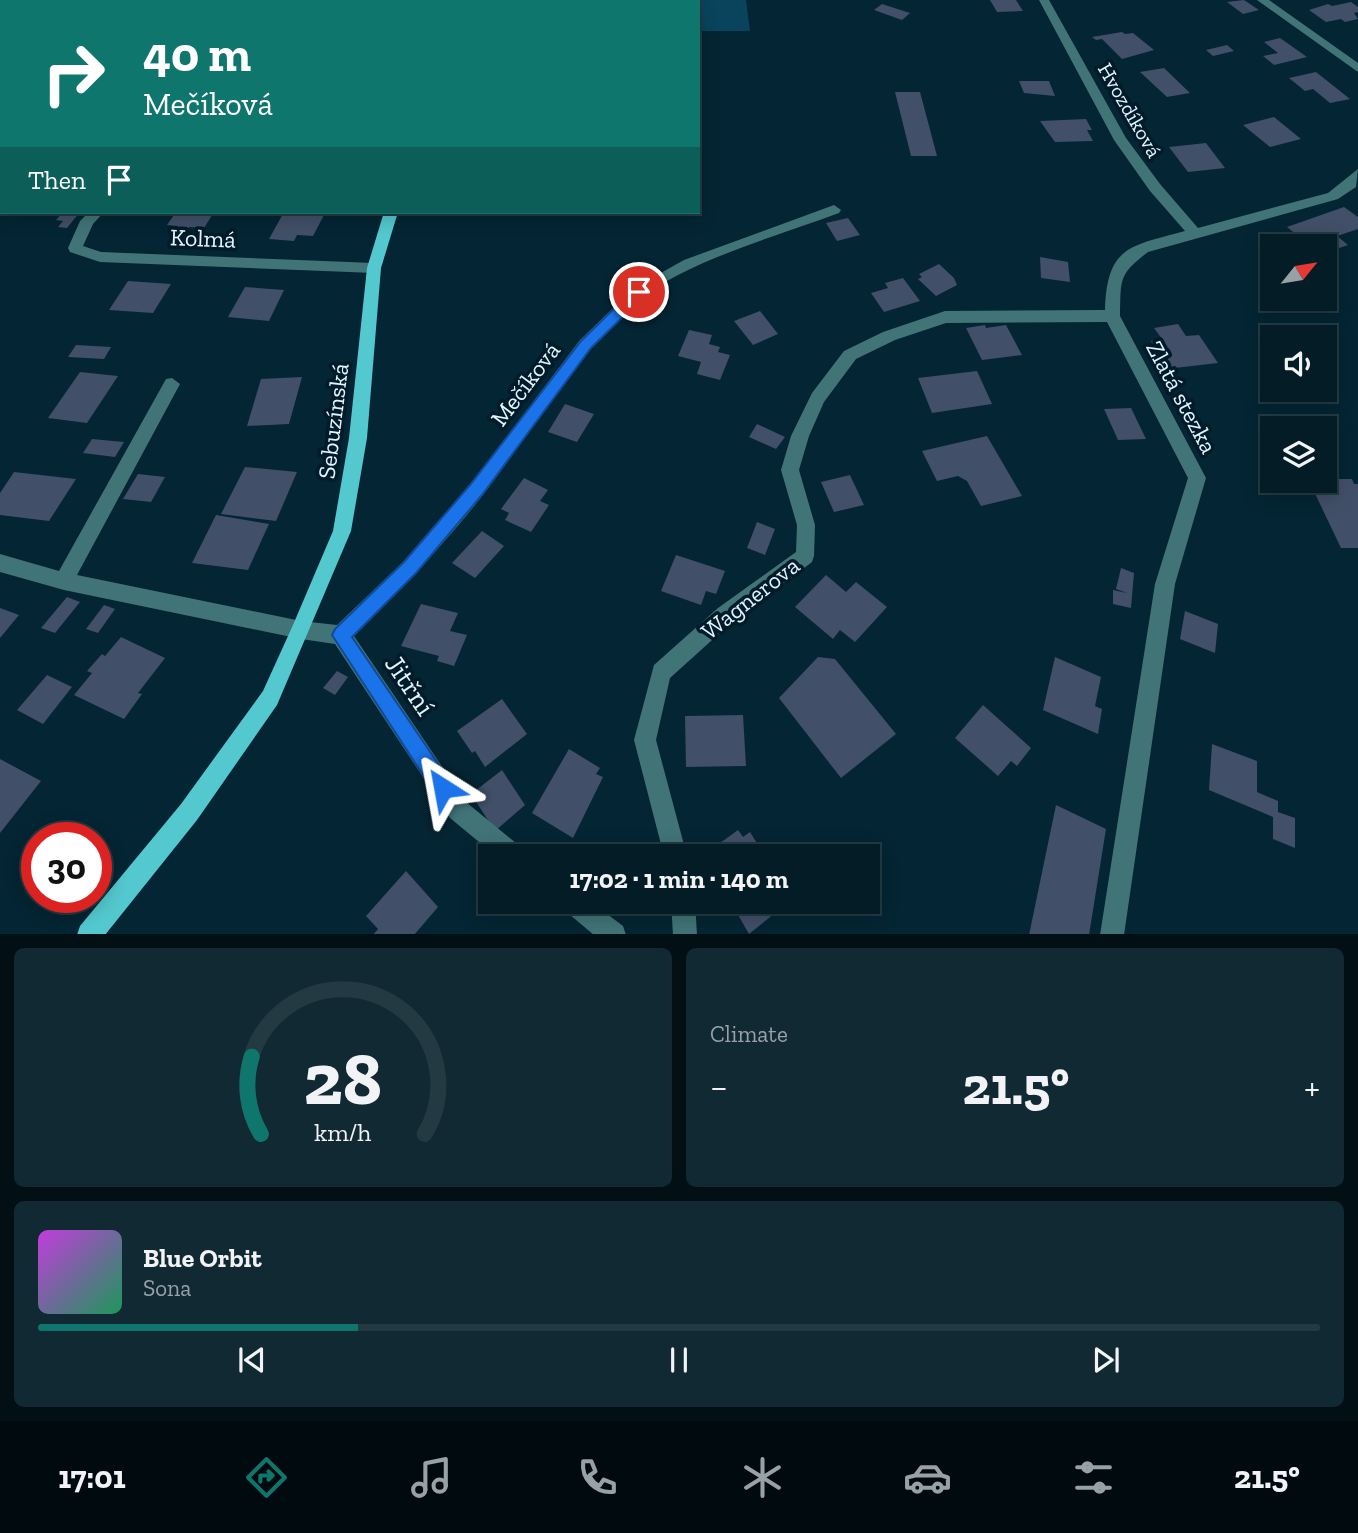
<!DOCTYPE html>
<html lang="en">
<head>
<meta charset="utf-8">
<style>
	:root { --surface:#031c26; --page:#112932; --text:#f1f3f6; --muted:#97a1a7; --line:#243a43; --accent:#0f766e }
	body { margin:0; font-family:"Zilla Slab",serif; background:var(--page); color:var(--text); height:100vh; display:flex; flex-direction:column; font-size:26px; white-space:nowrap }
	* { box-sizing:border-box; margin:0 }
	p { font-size:23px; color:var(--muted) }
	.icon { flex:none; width:38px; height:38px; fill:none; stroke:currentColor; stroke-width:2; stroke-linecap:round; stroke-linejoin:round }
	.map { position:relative; height:934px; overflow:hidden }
	.panel { display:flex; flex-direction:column; gap:14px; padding:14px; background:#020f15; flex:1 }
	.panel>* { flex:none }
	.hud { position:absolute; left:0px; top:0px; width:700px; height:214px; box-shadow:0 4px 18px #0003,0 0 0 2px var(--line); background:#0f766e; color:#fff; overflow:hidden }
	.needle { width:46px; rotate:60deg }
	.buttons { position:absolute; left:1260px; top:234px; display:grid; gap:14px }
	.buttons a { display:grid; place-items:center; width:77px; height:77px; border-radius:0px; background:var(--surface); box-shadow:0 4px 18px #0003,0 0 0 2px var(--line); font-size:35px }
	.speed { position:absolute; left:21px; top:822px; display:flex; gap:14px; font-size:35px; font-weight:700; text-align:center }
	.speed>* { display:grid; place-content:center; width:91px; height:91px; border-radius:50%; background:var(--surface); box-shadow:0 4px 18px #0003,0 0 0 2px var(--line); line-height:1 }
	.speed .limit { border:10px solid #d22; background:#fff; color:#111 }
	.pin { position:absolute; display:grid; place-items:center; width:60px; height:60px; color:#fff; margin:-30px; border:4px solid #fff; border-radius:50%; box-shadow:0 2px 7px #0007 }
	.me { position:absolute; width:77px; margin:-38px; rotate:326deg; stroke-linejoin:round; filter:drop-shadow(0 0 5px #0008) }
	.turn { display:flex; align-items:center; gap:24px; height:147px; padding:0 28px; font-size:32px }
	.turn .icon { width:91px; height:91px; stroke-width:2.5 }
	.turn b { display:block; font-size:49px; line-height:60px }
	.then { display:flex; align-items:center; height:66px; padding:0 28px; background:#0003; gap:14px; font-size:26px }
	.big { font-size:52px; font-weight:700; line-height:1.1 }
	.panel .tile { flex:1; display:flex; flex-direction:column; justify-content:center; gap:10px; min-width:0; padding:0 24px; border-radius:10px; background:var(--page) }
	.panel .dial { align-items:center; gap:0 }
	.dial svg { height:182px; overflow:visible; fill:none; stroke:var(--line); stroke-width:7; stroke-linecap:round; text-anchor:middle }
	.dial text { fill:var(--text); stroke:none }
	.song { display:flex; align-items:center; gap:21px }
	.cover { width:84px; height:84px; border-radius:10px; background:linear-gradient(135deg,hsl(290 70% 55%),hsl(150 70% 35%)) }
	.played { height:7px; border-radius:4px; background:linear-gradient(90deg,var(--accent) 25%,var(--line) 25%) }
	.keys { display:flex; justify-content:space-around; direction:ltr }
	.heat { display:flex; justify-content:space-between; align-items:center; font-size:38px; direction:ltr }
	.panel .tiles { flex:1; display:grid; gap:14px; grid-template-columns:1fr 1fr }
	.tile:last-child { grid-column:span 2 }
	.trip { position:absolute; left:478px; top:844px; width:402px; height:70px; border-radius:0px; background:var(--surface); box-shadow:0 4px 18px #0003,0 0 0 2px var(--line); font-weight:700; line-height:70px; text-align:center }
	.tab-bar { display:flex; height:112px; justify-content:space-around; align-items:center; background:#010b0f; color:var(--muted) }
	.tab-bar .icon { width:49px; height:49px }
	.tab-bar .active { color:var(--accent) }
	.tab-bar b { font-size:32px; color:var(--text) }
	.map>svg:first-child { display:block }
	.green { fill:#09445c }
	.building { fill:#414f68 }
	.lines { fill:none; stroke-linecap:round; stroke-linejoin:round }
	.minor { fill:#417477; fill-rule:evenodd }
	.major { fill:#53c8ce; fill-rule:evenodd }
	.rail { stroke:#b4c9d3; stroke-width:3.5; stroke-dasharray:8 3.5; stroke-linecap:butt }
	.route { fill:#1a73e8; stroke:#114b97; stroke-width:2 }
	.labels { text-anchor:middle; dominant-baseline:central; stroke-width:7; stroke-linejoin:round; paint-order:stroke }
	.far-street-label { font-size:21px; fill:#e2f4fd; stroke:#001b29 }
	.street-label { font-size:24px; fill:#e2f4fd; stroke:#001b29 }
	.near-street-label { font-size:28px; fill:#e2f4fd; stroke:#001b29 }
</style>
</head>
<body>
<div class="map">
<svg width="1358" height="935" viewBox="0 0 1358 935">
	<rect width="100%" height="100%" fill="#042533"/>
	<path class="green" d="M584 0H746L750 31H698V2Z"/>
	<g class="building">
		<path d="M990 0H1016L1023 11 997 12Z"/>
		<path d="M1244 0 1259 10 1243 14 1227 2Z"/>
		<path d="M1351 2 1358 7V12L1354 13 1358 19 1345 22 1341 19 1326 22 1309 10 1328 4 1332 6Z"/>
		<path d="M882 4 910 13 902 20 874 10Z"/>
		<path d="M1122 32 1125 34 1133 33 1154 50 1122 59 1102 39 1096 40 1092 37Z"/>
		<path d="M1280 38 1307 57 1274 65 1263 56 1278 53 1264 42Z"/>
		<path d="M1227 45 1234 51 1213 56 1206 50Z"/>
		<path d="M1164 68 1190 93 1167 97 1140 72Z"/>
		<path d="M1316 72 1350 99 1330 103 1313 89 1305 91 1289 78Z"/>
		<path d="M1019 81H1049L1055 96 1024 93Z"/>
		<path d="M895 92H920L937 156H911Z"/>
		<path d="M1274 117 1301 139 1270 147 1243 125Z"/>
		<path d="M1086 119 1092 130H1087L1093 141 1055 142 1040 121Z"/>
		<path d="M1206 143 1225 168 1188 172 1169 147Z"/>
		<path d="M1344 207 1358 217V229L1337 236 1348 245 1325 253V247H1312L1287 227Z"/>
		<path d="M63 212H80L67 228 58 227 63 221 56 220Z"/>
		<path d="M176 212H214L204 228 189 227 185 233 174 232 178 226 167 225Z"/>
		<path d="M284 212 324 215 313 236 297 235 294 241 269 239Z"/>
		<path d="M848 218 860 235 837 241 826 223Z"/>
		<path d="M1040 257 1068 262 1070 282 1041 278Z"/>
		<path d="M939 264 954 278 957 285 936 296 918 279 922 277 919 274Z"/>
		<path d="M903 278 920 301 884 312 871 293 888 288 885 283Z"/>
		<path d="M128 281 171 284 153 313 109 310Z"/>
		<path d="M245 287 284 290 269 321 228 317Z"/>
		<path d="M760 311 778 334 753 345 734 321Z"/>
		<path d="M1178 324 1186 336 1199 335 1218 363 1166 369 1151 341 1162 339 1154 328Z"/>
		<path d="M985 325 986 328 1006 325 1022 355 982 360 966 328Z"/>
		<path d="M689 330 712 335 709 344 720 347 718 352 730 355 720 380 697 374 701 362 678 356Z"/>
		<path d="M76 345 111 347 104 359 68 357Z"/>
		<path d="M977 371 992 404 932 413 918 378Z"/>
		<path d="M80 372 118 376 87 423 48 418Z"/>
		<path d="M302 377 289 424 247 426 261 379Z"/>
		<path d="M565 404 594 414 577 442 548 432Z"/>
		<path d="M1131 408 1146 439 1118 440 1104 409Z"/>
		<path d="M757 424 785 437 776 449 749 437Z"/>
		<path d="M987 436 1022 496 981 506 967 481 958 476 937 481 922 451Z"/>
		<path d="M92 439 124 442 115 457 83 453Z"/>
		<path d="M245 467 297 472 276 521 221 514Z"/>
		<path d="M14 472 76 479 49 521 0 515V493Z"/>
		<path d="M138 474 165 477 151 502 123 499Z"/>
		<path d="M850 475 864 505 834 512 821 482Z"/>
		<path d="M524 478 548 490 540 501 549 505 531 532 505 520 509 513 501 509Z"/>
		<path d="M1325 479H1352L1354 484H1358V548H1341L1309 481H1325Z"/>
		<path d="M216 515 269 524 248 570 192 563Z"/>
		<path d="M757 522 775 529 765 555 747 548Z"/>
		<path d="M482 531 504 546 475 578 452 563Z"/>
		<path d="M676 555 725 571 716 594 706 591 701 605 661 591Z"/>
		<path d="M1121 568 1134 573 1131 608 1113 604V590L1127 593 1116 589Z"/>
		<path d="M826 575 846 592 856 582 887 607 855 642 840 630 833 639 795 607Z"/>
		<path d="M67 597 80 602 55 633 41 628Z"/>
		<path d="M421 604 458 613 450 631 467 635 454 666 437 661 439 656 401 646Z"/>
		<path d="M104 605 115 609 98 633 86 629Z"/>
		<path d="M0 608 19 615 0 638Z"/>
		<path d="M1185 611 1218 624 1215 653 1180 639Z"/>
		<path d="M121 637 165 658 138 693 142 694 124 719 74 695 92 673 87 671 102 654 105 656Z"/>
		<path d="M818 657 835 659 896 734 841 778 779 698Z"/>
		<path d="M1055 657 1101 677 1095 706 1102 709 1098 734 1043 710Z"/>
		<path d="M337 671 348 677 335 695 323 688Z"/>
		<path d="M47 675 72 687 43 724 17 710Z"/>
		<path d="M502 699 527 734 485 767 475 751 472 753 457 731Z"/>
		<path d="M983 705 1031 748 1017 766 1011 761 998 776 955 738Z"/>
		<path d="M743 715 746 766 686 767 685 716Z"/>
		<path d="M1212 744 1257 761V792L1278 801V812L1295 818V848L1273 839V817L1209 790Z"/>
		<path d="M569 749 600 768 596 774 603 777 573 838 532 813Z"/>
		<path d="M0 759 41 781 0 833Z"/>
		<path d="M502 770 525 805 495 831 471 794Z"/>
		<path d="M1056 805 1106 829 1089 935H1029Z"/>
		<path d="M738 830 743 837 750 832 765 856H702Z"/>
		<path d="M406 871 438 907 414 935H373L378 929 366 916Z"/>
		<path d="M730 901H790L749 934Z"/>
	</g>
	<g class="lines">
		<g class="minor">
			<path d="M362 0H372L361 2Z"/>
			<path d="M1039 0H1049L1126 138 1160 184 1198 228 1328 193 1358 169 1356 187 1338 199 1148 252C1118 275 1121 279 1120 316L1206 478 1175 584 1124 935H1100L1155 584 1188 478 1107 322 946 323 895 340 856 359 824 402 809 436 799 470 815 525 814 556 812 562 732 622 670 678 656 740 687 856H664L634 740 654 665 718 608 796 552 797 525 781 470 791 436 812 393 844 351 883 332 945 311 1105 310C1107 246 1130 246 1185 231L1150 191 1114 140Z"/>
			<path d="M1257 0H1269L1358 63V72Z"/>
			<path d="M834 205 841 210 839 213C783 234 688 261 643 297 578 350 534 429 483 495 443 546 399 591 354 636L466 802 522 848 525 856H496L450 818 335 644 301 639 64 590 0 572V554L59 571 166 379 172 378 180 384 77 575 301 621 337 625 403 562 470 485 580 340 634 288 684 260Z"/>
			<path d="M89 212H104L93 224 83 246 101 252 374 263 381 268 374 273 100 262 70 252 68 248 80 221Z"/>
			<path d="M559 901H590L623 926 626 935H594L563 909Z"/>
			<path d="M671 901H695L697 935H673Z"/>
		</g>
		<g class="major">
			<path d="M507 0H518L506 2Z"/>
			<path d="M384 212H398L381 268 367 438 351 531 277 705 197 820 105 935H77L80 926 181 804 263 691 293 625 333 531 349 438 367 268Z"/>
		</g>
		<g class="rail">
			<path d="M0 101 2 99"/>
			<path d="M0 120 2 118"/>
		</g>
	</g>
	<path class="route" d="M639 287 646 292 644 296 591 348 482 495 416 573 352 637 450 781 453 788 450 795 443 798 436 795 332 635 335 629 404 562 470 485 581 341 634 289Z"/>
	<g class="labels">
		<g class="far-street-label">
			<text transform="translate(1130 110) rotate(60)">Hvozdíková</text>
		</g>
		<g class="street-label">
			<text transform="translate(203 238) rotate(2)">Kolmá</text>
			<text transform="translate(525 384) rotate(-53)">Mečíková</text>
			<text transform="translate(1182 397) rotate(62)">Zlatá stezka</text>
			<text transform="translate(333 421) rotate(-83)">Sebuzínská</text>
			<text transform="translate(750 598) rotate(-38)">Wagnerova</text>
		</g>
		<g class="near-street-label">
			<text transform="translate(410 685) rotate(56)">Jitřní</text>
		</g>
	</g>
</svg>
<div class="buttons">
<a><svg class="needle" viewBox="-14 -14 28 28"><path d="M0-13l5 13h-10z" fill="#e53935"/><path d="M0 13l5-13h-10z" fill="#97a1a7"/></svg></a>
<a><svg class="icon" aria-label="sound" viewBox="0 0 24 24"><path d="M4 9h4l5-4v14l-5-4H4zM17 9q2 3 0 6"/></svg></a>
<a><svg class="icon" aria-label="layers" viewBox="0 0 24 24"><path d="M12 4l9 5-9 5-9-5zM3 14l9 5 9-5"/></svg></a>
</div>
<div class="speed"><div class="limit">30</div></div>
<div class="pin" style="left:639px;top:292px;background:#d93025"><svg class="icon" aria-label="arrive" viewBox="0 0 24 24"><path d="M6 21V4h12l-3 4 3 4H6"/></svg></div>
<svg class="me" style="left:443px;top:788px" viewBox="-20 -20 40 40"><path d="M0-17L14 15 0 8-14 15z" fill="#1a73e8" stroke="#fff" stroke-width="4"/></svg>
<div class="trip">17:02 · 1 min · 140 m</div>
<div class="hud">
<div class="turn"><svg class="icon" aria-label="right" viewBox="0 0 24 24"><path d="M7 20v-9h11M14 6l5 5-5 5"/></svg><div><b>40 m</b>Mečíková</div></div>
<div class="then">Then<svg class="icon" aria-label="arrive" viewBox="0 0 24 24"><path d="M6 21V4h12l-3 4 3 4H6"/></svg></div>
</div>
</div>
<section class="panel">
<div class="tiles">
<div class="tile dial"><svg viewBox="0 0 100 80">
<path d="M14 69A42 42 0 1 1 86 69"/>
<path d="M14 69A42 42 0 0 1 10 35" stroke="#0f766e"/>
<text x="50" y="56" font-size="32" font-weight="700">28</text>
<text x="50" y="72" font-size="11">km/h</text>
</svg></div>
<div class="tile"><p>Climate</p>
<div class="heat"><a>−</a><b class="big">21.5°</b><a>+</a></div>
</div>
<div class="tile">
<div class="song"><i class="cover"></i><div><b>Blue Orbit</b><p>Sona</p></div></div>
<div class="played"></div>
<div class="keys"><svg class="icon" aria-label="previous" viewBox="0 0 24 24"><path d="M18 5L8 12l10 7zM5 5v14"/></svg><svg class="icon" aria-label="pause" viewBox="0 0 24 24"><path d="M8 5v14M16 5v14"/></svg><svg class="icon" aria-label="next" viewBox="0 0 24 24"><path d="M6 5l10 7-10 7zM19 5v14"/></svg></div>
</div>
</div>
</section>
<nav class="tab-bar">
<b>17:01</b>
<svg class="icon active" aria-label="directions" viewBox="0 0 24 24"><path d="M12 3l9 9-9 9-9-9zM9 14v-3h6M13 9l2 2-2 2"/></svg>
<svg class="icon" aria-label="music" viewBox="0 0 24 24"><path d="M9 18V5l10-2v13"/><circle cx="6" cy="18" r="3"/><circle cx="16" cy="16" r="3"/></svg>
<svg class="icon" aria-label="phone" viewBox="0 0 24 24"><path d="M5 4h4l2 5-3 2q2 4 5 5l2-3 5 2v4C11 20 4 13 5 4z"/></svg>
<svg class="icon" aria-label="climate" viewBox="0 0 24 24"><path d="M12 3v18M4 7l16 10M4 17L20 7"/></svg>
<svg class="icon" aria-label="car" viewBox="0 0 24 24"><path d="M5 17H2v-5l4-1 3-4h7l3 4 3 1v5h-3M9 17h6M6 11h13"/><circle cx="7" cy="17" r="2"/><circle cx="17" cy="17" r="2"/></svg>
<svg class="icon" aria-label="filters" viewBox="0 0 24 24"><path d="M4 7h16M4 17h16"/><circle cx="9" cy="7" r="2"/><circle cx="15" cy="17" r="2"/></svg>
<b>21.5°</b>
</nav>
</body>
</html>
